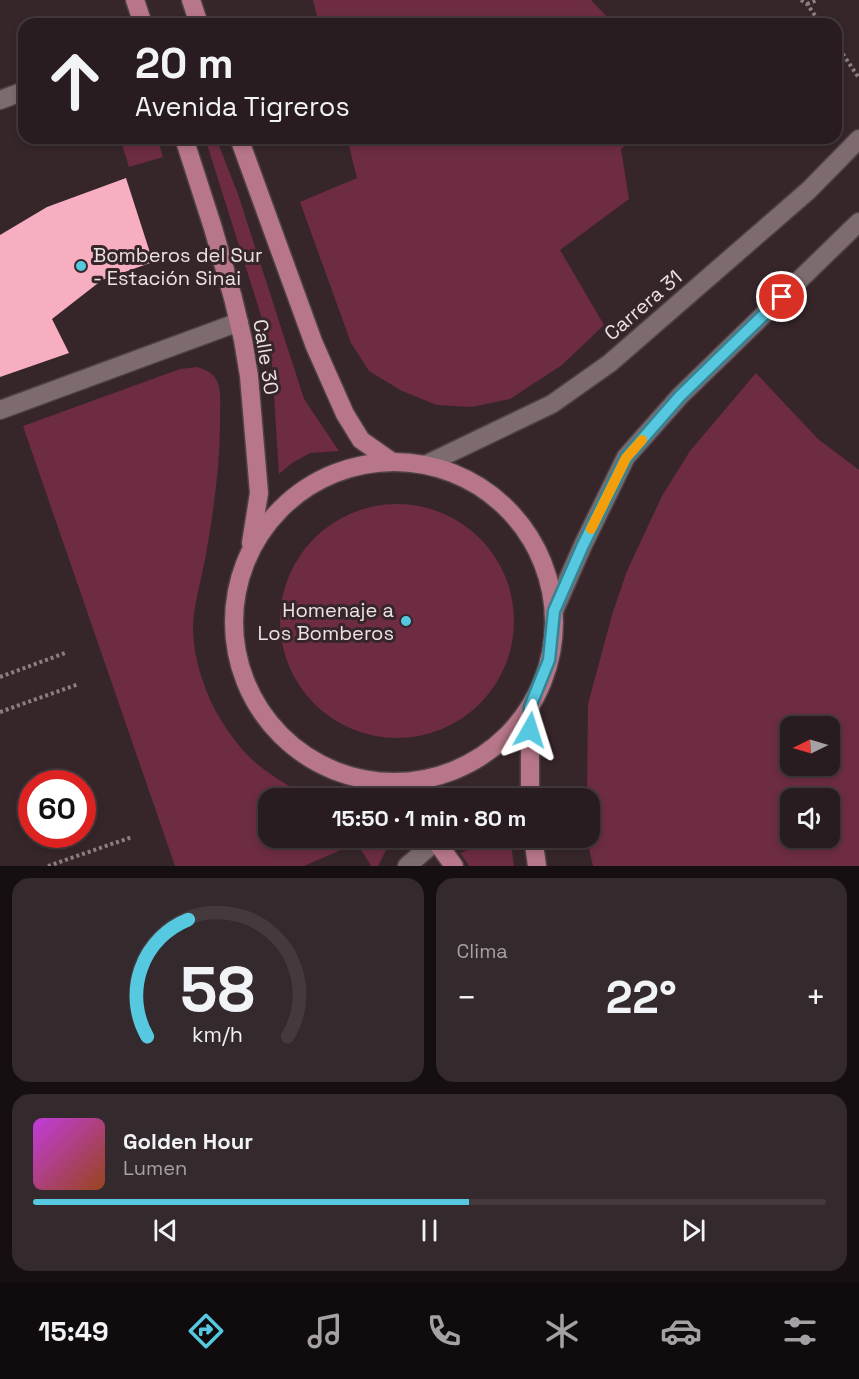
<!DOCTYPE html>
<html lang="es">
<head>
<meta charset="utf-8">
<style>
	:root { --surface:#281c20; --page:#34292d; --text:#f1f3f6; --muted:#a5a1a5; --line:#443a3e; --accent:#56c9e0 }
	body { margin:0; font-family:"Space Grotesk",sans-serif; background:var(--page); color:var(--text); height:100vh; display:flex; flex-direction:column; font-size:22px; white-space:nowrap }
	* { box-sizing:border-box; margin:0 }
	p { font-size:20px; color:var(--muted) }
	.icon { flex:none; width:33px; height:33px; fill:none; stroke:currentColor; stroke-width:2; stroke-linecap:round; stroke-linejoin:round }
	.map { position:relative; height:866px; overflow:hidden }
	.sheet { display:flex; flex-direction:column; gap:12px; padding:12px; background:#160f12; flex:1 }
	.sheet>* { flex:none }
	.banner { position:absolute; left:18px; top:18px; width:824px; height:126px; border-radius:18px; box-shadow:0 3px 9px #0003,0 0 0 2px var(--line); background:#281c20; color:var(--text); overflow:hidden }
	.needle { width:39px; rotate:265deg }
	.controls { position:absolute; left:780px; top:716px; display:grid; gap:12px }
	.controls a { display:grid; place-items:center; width:60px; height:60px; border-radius:12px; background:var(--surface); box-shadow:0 3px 9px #0003,0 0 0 2px var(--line); font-size:30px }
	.speed { position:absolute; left:18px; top:770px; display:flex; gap:12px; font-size:30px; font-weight:700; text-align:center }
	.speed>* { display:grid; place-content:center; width:78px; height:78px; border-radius:50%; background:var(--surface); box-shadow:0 3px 9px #0003,0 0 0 2px var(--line); line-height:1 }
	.speed .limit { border:9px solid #d22; background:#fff; color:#111 }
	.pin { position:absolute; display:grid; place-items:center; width:51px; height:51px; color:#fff; margin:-26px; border:3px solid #fff; border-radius:50%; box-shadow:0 2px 6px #0007 }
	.me { position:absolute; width:66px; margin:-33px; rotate:6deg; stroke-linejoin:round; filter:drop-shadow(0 0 4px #0008) }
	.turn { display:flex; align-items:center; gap:21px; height:126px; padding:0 18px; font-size:27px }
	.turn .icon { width:78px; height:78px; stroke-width:2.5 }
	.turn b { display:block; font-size:42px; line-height:51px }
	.big { font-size:45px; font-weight:600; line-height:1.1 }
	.sheet .card { flex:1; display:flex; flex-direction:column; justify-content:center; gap:9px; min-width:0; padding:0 21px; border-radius:18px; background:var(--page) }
	.sheet .dial { align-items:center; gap:0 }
	.dial svg { height:156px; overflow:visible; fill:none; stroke:var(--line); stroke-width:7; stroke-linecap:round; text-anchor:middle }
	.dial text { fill:var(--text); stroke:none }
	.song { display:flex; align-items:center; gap:18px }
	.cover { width:72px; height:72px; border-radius:9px; background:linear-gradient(135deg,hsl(290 70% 55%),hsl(20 70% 35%)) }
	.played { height:6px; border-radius:3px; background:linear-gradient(90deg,var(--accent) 55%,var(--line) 55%) }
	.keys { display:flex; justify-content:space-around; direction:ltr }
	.heat { display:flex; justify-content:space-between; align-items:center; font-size:33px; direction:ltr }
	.sheet .tiles { flex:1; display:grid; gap:12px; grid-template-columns:1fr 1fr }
	.card:last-child { grid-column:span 2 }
	.trip { position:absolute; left:258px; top:788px; width:342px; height:60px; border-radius:18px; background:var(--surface); box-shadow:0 3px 9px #0003,0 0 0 2px var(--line); font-weight:600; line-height:60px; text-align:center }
	.dock { display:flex; height:96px; justify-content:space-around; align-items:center; background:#100b0d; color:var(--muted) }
	.dock .icon { width:42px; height:42px }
	.dock .active { color:var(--accent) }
	.dock b { font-size:27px; color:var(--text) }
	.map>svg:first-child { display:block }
	.green { fill:#6d2c41; fill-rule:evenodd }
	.building { fill:#f6aec0 }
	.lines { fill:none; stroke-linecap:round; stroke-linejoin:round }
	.lane-casing { stroke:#4f4145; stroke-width:21 }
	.secondary-casing { stroke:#4f4145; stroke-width:21 }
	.primary-casing { stroke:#4f4145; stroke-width:21 }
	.path { stroke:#8c7e81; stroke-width:4; stroke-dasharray:3 3; stroke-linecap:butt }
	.lane { stroke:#7d6b6f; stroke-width:18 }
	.secondary { stroke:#7d6b6f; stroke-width:18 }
	.primary { stroke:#b77789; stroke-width:18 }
	.route-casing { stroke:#388392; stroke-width:15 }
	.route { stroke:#56c9e0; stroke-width:10 }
	.slow { stroke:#f59e0b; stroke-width:10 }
	.poi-dot { fill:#56c9e0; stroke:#36262a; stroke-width:2 }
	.labels { text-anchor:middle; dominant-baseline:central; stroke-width:6; stroke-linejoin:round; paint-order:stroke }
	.poi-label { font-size:20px; fill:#ece1e4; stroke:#36262a; text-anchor:start }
	.street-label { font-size:20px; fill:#ece1e4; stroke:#36262a }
</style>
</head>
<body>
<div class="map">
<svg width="859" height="866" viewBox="0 0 859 866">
	<rect width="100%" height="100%" fill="#36262a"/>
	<g class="green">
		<path d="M313 0H591L614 24H319Z"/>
		<path d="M120 138H157L163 157 129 167Z"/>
		<path d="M205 138H216L238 194 304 399 339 451 310 453 292 463 279 474 271 347Z"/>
		<path d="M347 138H634L621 149 629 199 560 250 604 325 562 365 510 399 472 407 437 405 402 391 369 371 351 343 300 202 357 178Z"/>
		<path d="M197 367C205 370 211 371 216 379 222 390 220 406 220 419 220 466 214 508 206 554 202 578 194 602 193 626 193 645 197 666 204 684 212 710 235 745 256 763 272 777 292 787 309 798H268V837H383L386 850 378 866H371L357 843 304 866H175L23 426 180 369Z"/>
		<path d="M756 373 818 439 859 470V866H593L587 839V837H590V798H587L588 704 612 615 627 571 662 496 690 451ZM790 726H830V765H790ZM790 798H830V837H790Z"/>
		<circle cx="397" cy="621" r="117"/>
		<path d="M502 837H510L514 866H469L460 853Z"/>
	</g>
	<path class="building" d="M126 178 153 262 102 280 52 319 69 353 0 377V235L47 207Z"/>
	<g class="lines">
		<g class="lane-casing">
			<g id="lane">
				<path d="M0 100 24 91"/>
				<path d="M0 410 239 322"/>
				<path d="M407 866 436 841"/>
			</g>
		</g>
		<g class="secondary-casing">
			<g id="secondary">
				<path d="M427 464 552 404 610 363 809 190 859 139"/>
				<path d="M554 611 583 545 626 457 680 396 859 222"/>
			</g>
		</g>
		<g class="primary-casing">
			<g id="primary">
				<path d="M135 0 143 24"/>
				<path d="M191 0 199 24"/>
				<path d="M184 138 213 228 233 298 243 340 249 376 259 493 251 543"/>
				<path d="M239 138 314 344 345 414 361 440 391 461"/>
				<circle cx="394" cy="622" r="160"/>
				<path d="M530 798V707"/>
				<path d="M433 837 454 866"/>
				<path d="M533 837 537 866"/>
			</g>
		</g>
		<g class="path">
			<path d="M801 0 807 4 821 24"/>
			<path d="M807 4 817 0"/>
			<path d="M836 44 859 78"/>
			<path d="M0 677 65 653"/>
			<path d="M0 712 79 684"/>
			<path d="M48 866 132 837"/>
		</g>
		<use href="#lane" class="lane"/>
		<use href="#secondary" class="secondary"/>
		<use href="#primary" class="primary"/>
	</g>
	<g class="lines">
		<g class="route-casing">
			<path id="route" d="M530 730V707L549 660 554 611 583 545 626 458 680 396 782 297"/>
		</g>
		<use href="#route" class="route"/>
		<path class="slow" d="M591 529 626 458 642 440"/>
	</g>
	<g class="poi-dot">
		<circle cx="81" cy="266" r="6"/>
		<circle cx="406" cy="621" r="6"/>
	</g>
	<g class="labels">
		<g class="poi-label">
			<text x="93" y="255">Bomberos del Sur<tspan x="93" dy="23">- Estación Sinai</tspan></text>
			<text x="394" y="610" text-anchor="end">Homenaje a<tspan x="394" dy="23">Los Bomberos</tspan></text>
		</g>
		<g class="street-label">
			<text transform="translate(643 305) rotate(-41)">Carrera 31</text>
			<text transform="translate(266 357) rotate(81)">Calle 30</text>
		</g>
	</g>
</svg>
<div class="controls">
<a><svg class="needle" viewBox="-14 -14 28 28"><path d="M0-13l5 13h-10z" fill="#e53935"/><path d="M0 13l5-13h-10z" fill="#a5a1a5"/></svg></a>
<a><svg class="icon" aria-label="sound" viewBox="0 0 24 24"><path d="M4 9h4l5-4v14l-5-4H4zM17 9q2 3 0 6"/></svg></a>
</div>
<div class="speed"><div class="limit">60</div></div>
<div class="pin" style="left:782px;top:297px;background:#d93025"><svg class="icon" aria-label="arrive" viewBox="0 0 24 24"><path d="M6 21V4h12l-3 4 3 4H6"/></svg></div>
<svg class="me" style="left:530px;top:730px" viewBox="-20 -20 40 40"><path d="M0-17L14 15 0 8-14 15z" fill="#56c9e0" stroke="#fff" stroke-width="4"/></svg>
<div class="trip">15:50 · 1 min · 80 m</div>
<div class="banner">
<div class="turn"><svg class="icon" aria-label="ahead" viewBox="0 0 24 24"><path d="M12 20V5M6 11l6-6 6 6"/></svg><div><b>20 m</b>Avenida Tigreros</div></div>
</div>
</div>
<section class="sheet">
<div class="tiles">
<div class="card dial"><svg viewBox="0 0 100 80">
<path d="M14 69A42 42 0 1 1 86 69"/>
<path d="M14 69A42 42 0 0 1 35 9" stroke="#56c9e0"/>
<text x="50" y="56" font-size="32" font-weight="700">58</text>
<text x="50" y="72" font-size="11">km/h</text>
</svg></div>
<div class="card"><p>Clima</p>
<div class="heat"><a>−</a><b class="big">22°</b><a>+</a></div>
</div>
<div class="card">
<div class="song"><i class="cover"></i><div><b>Golden Hour</b><p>Lumen</p></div></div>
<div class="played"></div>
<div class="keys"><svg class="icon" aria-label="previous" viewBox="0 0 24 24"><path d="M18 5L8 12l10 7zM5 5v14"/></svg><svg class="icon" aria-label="pause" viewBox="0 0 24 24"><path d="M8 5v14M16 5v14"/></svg><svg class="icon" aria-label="next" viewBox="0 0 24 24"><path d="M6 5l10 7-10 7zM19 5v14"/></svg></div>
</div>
</div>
</section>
<nav class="dock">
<b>15:49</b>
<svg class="icon active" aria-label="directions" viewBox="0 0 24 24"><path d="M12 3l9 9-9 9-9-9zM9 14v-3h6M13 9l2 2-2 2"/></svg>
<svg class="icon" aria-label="music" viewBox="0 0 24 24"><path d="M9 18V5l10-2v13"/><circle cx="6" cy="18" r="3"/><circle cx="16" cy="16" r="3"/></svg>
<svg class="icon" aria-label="phone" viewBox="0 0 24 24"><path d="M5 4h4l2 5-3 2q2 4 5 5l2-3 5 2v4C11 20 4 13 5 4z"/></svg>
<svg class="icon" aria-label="climate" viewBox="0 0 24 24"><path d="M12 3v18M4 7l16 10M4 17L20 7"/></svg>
<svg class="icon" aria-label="car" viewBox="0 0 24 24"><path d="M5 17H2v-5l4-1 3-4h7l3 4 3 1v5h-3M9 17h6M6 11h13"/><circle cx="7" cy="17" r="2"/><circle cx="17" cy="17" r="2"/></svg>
<svg class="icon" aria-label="filters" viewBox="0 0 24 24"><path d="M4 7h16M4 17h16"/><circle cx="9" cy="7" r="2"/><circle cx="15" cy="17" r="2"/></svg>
</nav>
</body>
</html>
